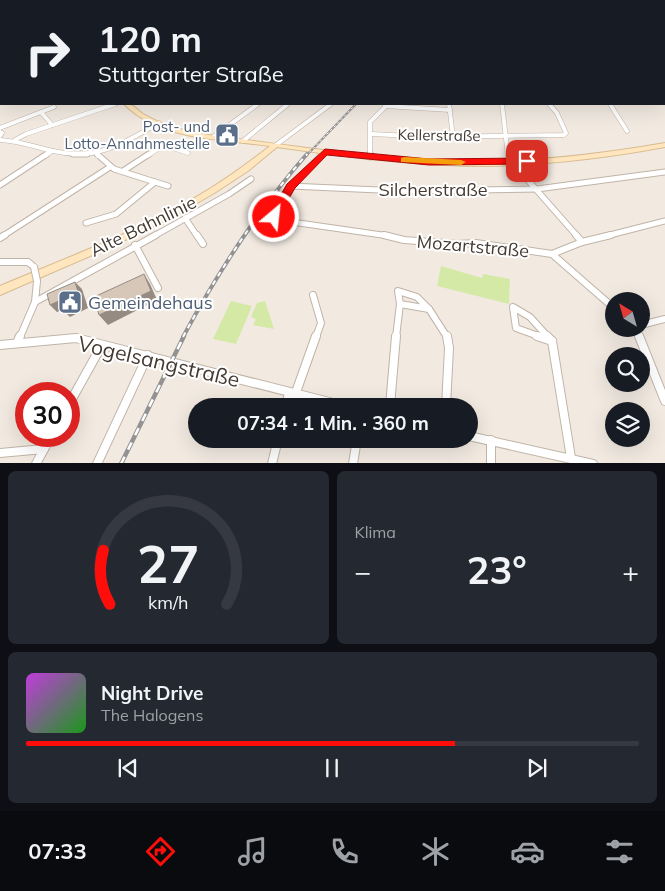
<!DOCTYPE html>
<html lang="de">
<head>
<meta charset="utf-8">
<style>
	:root { --surface:#171b24; --page:#242831; --text:#f1f3f6; --muted:#9ea1a6; --line:#363941; --accent:#ff0d0b }
	body { margin:0; font-family:Mulish,sans-serif; background:var(--page); color:var(--text); height:100vh; display:flex; flex-direction:column; font-size:19px; white-space:nowrap }
	* { box-sizing:border-box; margin:0 }
	p { font-size:16px; color:var(--muted) }
	.icon { flex:none; width:28px; height:28px; fill:none; stroke:currentColor; stroke-width:2; stroke-linecap:round; stroke-linejoin:round }
	.map { position:relative; height:463px; overflow:hidden }
	.side { display:flex; flex-direction:column; gap:8px; padding:8px; background:#0d0f14; flex:1 }
	.side>* { flex:none }
	.hud { position:absolute; left:0px; top:0px; width:665px; height:105px; box-shadow:0 5px 20px #0002; background:#171b24; color:var(--text); overflow:hidden }
	.needle { width:32px; rotate:323deg }
	.fabs { position:absolute; left:605px; top:292px; display:grid; gap:10px }
	.fabs a { display:grid; place-items:center; width:45px; height:45px; border-radius:50%; background:var(--surface); box-shadow:0 5px 20px #0002; font-size:25px }
	.speed { position:absolute; left:15px; top:382px; display:flex; gap:10px; font-size:25px; font-weight:700; text-align:center }
	.speed>* { display:grid; place-content:center; width:65px; height:65px; border-radius:50%; background:var(--surface); box-shadow:0 5px 20px #0002; line-height:1 }
	.speed .limit { border:8px solid #d22; background:#fff; color:#111 }
	.pin { position:absolute; display:grid; place-items:center; width:42px; height:42px; color:#fff; margin:-21px; border-radius:10px; box-shadow:0 2px 8px #0006 }
	.me { position:absolute; width:55px; margin:-28px; rotate:28deg; stroke-linejoin:round; filter:drop-shadow(0 0 4px #0008) }
	.turn { display:flex; align-items:center; gap:18px; height:105px; padding:0 15px; font-size:22px }
	.turn .icon { width:65px; height:65px; stroke-width:2.5 }
	.turn b { display:block; font-size:35px; line-height:42px }
	.big { font-size:38px; font-weight:700; line-height:1.1 }
	.side .card { flex:1; display:flex; flex-direction:column; justify-content:center; gap:8px; min-width:0; padding:0 18px; border-radius:8px; background:var(--page) }
	.side .dial { align-items:center; gap:0 }
	.dial svg { height:130px; overflow:visible; fill:none; stroke:var(--line); stroke-width:7; stroke-linecap:round; text-anchor:middle }
	.dial text { fill:var(--text); stroke:none }
	.song { display:flex; align-items:center; gap:15px }
	.cover { width:60px; height:60px; border-radius:8px; background:linear-gradient(135deg,hsl(290 70% 55%),hsl(120 70% 35%)) }
	.played { height:5px; border-radius:2px; background:linear-gradient(90deg,var(--accent) 70%,var(--line) 70%) }
	.keys { display:flex; justify-content:space-around; direction:ltr }
	.heat { display:flex; justify-content:space-between; align-items:center; font-size:28px; direction:ltr }
	.side .tiles { flex:1; display:grid; gap:8px; grid-template-columns:1fr 1fr }
	.card:last-child { grid-column:span 2 }
	.trip { position:absolute; left:188px; top:398px; width:290px; height:50px; border-radius:25px; background:var(--surface); box-shadow:0 5px 20px #0002; font-weight:700; line-height:50px; text-align:center }
	.tab-bar { display:flex; height:80px; justify-content:space-around; align-items:center; background:#090b0e; color:var(--muted) }
	.tab-bar .icon { width:35px; height:35px }
	.tab-bar .on { color:var(--accent) }
	.tab-bar b { font-size:22px; color:var(--text) }
	.map>svg:first-child { display:block }
	.green { fill:#d5e9a7 }
	.lines { fill:none; stroke-linecap:round; stroke-linejoin:round }
	.stream { stroke:#99dbf3; stroke-width:1 }
	.street-far4-casing { stroke:#c0b4a7; stroke-width:3 }
	.street-far3-casing { stroke:#c0b4a7; stroke-width:5 }
	.street-far2-casing { stroke:#c0b4a7; stroke-width:7 }
	.street-far1-casing { stroke:#c0b4a7; stroke-width:8 }
	.street-casing { stroke:#c0b4a7; stroke-width:10 }
	.secondary-casing { stroke:#d8bb90; stroke-width:2 }
	.highway-casing { stroke:#e58528; stroke-width:2 }
	.street-far4 { stroke:#fff; stroke-width:2.5 }
	.street-far3 { stroke:#fff; stroke-width:4 }
	.street-far2 { stroke:#fff; stroke-width:5 }
	.street-far1 { stroke:#fff; stroke-width:6 }
	.street { stroke:#fff; stroke-width:8 }
	.secondary { fill:#ffe6be; fill-rule:evenodd }
	.highway { fill:#ffb35f; fill-rule:evenodd }
	.rail-far2-casing { stroke:#929292; stroke-width:2 }
	.rail-far1-casing { stroke:#929292; stroke-width:4 }
	.rail-casing { stroke:#929292; stroke-width:4.5 }
	.rail-far2 { stroke:#fff; stroke-width:1; stroke-dasharray:2.5; stroke-linecap:butt }
	.rail-far1 { stroke:#fff; stroke-width:2; stroke-dasharray:5; stroke-linecap:butt }
	.rail { stroke:#fff; stroke-width:2.5; stroke-dasharray:8; stroke-linecap:butt }
	.street-bridge-casing { stroke:#c0b4a7; stroke-width:8; stroke-linecap:butt }
	.street-bridge { stroke:#fff; stroke-width:6 }
	.shaded-wall { fill:#968b82 }
	.building { fill:#d7c7b9; stroke:#968b82 }
	.route { fill:#ff0d0b; stroke:#a60807 }
	.slow { fill:#f59e0b }
	.labels { text-anchor:middle; dominant-baseline:central; stroke-width:4; stroke-linejoin:round; paint-order:stroke }
	.far-service-label { font-size:15px; fill:#4e5e75; stroke:#fff; text-anchor:end }
	.far-street-label { font-size:15px; fill:#433a32; stroke:#fff }
	.street-label { font-size:18px; fill:#433a32; stroke:#fff }
	.service-label { font-size:18px; fill:#4e5e75; stroke:#fff; text-anchor:start }
	.near-street-label { font-size:21px; fill:#433a32; stroke:#fff }
</style>
</head>
<body>
<div class="map">
<svg width="665" height="464" viewBox="0 0 665 464">
	<rect width="100%" height="100%" fill="#f2eae1"/>
	<g class="green">
		<path d="M441 266 482 278 483 274 510 279 509 304 437 286Z"/>
		<path d="M231 301 252 306 236 344 213 339Z"/>
		<path d="M265 301 274 329 253 325 256 319 251 317 257 303Z"/>
	</g>
	<g class="lines">
		<path class="stream" d="M270 1 274 0"/>
		<g class="street-far4-casing">
			<g id="street-far4">
				<path d="M304 0 314 1"/>
				<path d="M350 0 359 1"/>
				<path d="M451 0 454 1"/>
				<path d="M4 1 11 0"/>
				<path d="M209 1 213 0"/>
				<path d="M367 1 369 0"/>
				<path d="M469 1 472 0"/>
				<path d="M482 1 484 0"/>
				<path d="M583 1 587 0"/>
			</g>
		</g>
		<g class="street-far3-casing">
			<g id="street-far3">
				<path d="M449 104 453 137"/>
				<path d="M502 104 508 156"/>
				<path d="M610 104 627 131"/>
				<path d="M385 106 450 110"/>
				<path d="M41 112 54 107"/>
				<path d="M0 128 41 112 52 125"/>
				<path d="M0 132 2 133 0 136"/>
				<path d="M372 134 431 137 564 135 566 133 557 113 549 104"/>
				<path d="M213 137 258 104"/>
				<path d="M0 140C19 141 35 147 53 151 97 161 122 144 159 123"/>
				<path d="M15 140 26 134 115 104"/>
				<path d="M243 141 288 104"/>
				<path d="M276 145 331 104"/>
				<path d="M97 154 98 156"/>
				<path d="M45 156 52 151"/>
				<path d="M147 156 164 145 188 153"/>
				<path d="M321 156 325 152"/>
				<path d="M370 156V122L388 104"/>
			</g>
		</g>
		<g class="street-far2-casing">
			<g id="street-far2">
				<path d="M73 154H87"/>
				<path d="M323 154 290 186 274 217 278 220 389 236"/>
				<path d="M370 154V157"/>
				<path d="M512 162 577 236"/>
				<path d="M123 171 149 154"/>
				<path d="M155 182 168 186"/>
				<path d="M0 185 47 154"/>
				<path d="M290 186 401 191 537 189 665 172"/>
				<path d="M185 218 197 236"/>
				<path d="M86 223 116 214 155 182 114 169 97 154"/>
				<path d="M3 236 110 167"/>
				<path d="M154 236 229 194 251 179"/>
				<path d="M606 236 665 221"/>
			</g>
		</g>
		<g class="street-far1-casing">
			<g id="street-far1">
				<path d="M197 235 203 244"/>
				<path d="M384 235 404 240 457 244 476 243 552 254 582 242 611 235"/>
				<path d="M576 235 582 242"/>
				<path d="M0 238 5 235"/>
				<path d="M135 245 158 288"/>
				<path d="M552 254 614 308"/>
				<path d="M0 262H28L34 267"/>
				<path d="M398 291 417 297 429 309 400 304Z"/>
				<path d="M313 295 321 323 316 337"/>
				<path d="M35 302 156 235"/>
				<path d="M429 309 447 337"/>
				<path d="M641 325 665 319"/>
				<path d="M636 329 639 337"/>
				<path d="M20 337 35 302 37 281"/>
				<path d="M396 337 400 304"/>
				<path d="M541 337 516 328 513 307 530 317 548 337"/>
			</g>
		</g>
		<g class="street-casing">
			<g id="street">
				<path d="M537 336 552 341"/>
				<path d="M547 336 552 341"/>
				<path d="M639 336 665 401"/>
				<path d="M552 341 571 458"/>
				<path d="M17 343 20 336"/>
				<path d="M0 345 76 338 345 406"/>
				<path d="M295 395 316 336"/>
				<path d="M69 404 102 345"/>
				<path d="M286 406 289 393"/>
				<path d="M390 406 396 336"/>
				<path d="M446 406 449 348 447 336"/>
				<path d="M469 436 593 464"/>
				<path d="M491 440V464"/>
				<path d="M0 453 44 449"/>
				<path d="M36 464 51 436"/>
				<path d="M97 464 148 355"/>
				<path d="M272 464 278 439"/>
				<path d="M353 464 357 439"/>
			</g>
		</g>
		<g class="secondary-casing">
			<g id="secondary">
				<path d="M539 0H544L545 1H541Z"/>
				<path d="M1 65V69L0 70V66Z"/>
				<path d="M124 104C133 103 136 109 143 114 165 127 191 132 215 136 296 146 376 159 457 161 527 163 596 155 665 143V147C606 158 547 165 487 166 416 166 347 157 277 147L248 171 216 192 182 212 111 247 0 295V286C71 256 145 229 211 188 232 175 251 161 270 146 222 139 161 141 124 104Z"/>
			</g>
		</g>
		<g class="highway-casing">
			<rect id="highway" x="0" y="30" width="1" height="2"/>
		</g>
		<use href="#street-far4" class="street-far4"/>
		<use href="#street-far3" class="street-far3"/>
		<use href="#street-far2" class="street-far2"/>
		<use href="#street-far1" class="street-far1"/>
		<use href="#street" class="street"/>
		<use href="#secondary" class="secondary"/>
		<use href="#highway" class="highway"/>
		<g class="rail-far2-casing">
			<g id="rail-far2">
				<path d="M494 1 496 0"/>
				<path d="M306 156 356 104"/>
			</g>
		</g>
		<g class="rail-far1-casing">
			<path id="rail-far1" d="M183 337C218 272 258 210 307 154"/>
		</g>
		<g class="rail-casing">
			<path id="rail" d="M121 464 184 336"/>
		</g>
		<use href="#rail-far2" class="rail-far2"/>
		<use href="#rail-far1" class="rail-far1"/>
		<use href="#rail" class="rail"/>
		<g class="street-bridge-casing">
			<path id="street-bridge" d="M34 267 37 281"/>
		</g>
		<use href="#street-bridge" class="street-bridge"/>
	</g>
	<g class="shaded-wall">
		<path d="M144 274 150 284 157 300 108 325 99 315Z"/>
		<path d="M75 282 82 289 88 308 70 317 63 310 57 312 50 305Z"/>
	</g>
	<g class="building">
		<path d="M74 0H79L81 1H71Z"/>
		<path d="M86 0H122L124 1H110L109 0 87 1Z"/>
		<path d="M129 0H146L148 1H131Z"/>
		<path d="M665 29V43L664 44V30Z"/>
		<path d="M144 274 151 291 99 315 94 297Z"/>
		<path d="M75 282 81 301 63 310 61 300 50 305 47 294Z"/>
	</g>
	<path class="route" d="M325 149 429 159 527 158 532 161 527 164 429 165 327 155 295 188 277 219H270L268 217 287 184Z"/>
	<path class="slow" d="M404 157 461 160 466 162 461 165 401 162V158Z"/>
	<defs>
		<g id="civic-square" transform="scale(1.25)"><rect x="-9" y="-9" width="18" height="18" rx="4" fill="#5c6f8a" stroke="#fff"/><path d="M-.6-6.5H3V-4.5H.6V-3L4-1V1h2V6H-6V1h2V-1L-.6-3ZM-1.2 2.5V6h2.4V2.5Z" fill="#fff"/></g>
	</defs>
	<g fill-rule="evenodd">
		<use href="#civic-square" x="227" y="135"/>
		<use href="#civic-square" x="70" y="302"/>
	</g>
	<g class="labels">
		<g class="far-service-label">
			<text x="210" y="126">Post- und<tspan x="210" dy="17">Lotto-Annahmestelle</tspan></text>
		</g>
		<g class="far-street-label">
			<text transform="translate(439 135) rotate(1)">Kellerstraße</text>
		</g>
		<g class="street-label">
			<text x="433" y="189">Silcherstraße</text>
			<text transform="translate(143 226) rotate(-26)">Alte Bahnlinie</text>
			<text transform="translate(473 246) rotate(5)">Mozartstraße</text>
		</g>
		<g class="service-label">
			<text x="88" y="302">Gemeindehaus</text>
		</g>
		<g class="near-street-label">
			<text transform="translate(159 361) rotate(13)">Vogelsangstraße</text>
		</g>
	</g>
</svg>
<div class="fabs">
<a><svg class="needle" viewBox="-14 -14 28 28"><path d="M0-13l5 13h-10z" fill="#e53935"/><path d="M0 13l5-13h-10z" fill="#9ea1a6"/></svg></a>
<a><svg class="icon" aria-label="search" viewBox="0 0 24 24"><circle cx="10" cy="10" r="6"/><path d="M15 15l6 6"/></svg></a>
<a><svg class="icon" aria-label="layers" viewBox="0 0 24 24"><path d="M12 4l9 5-9 5-9-5zM3 14l9 5 9-5"/></svg></a>
</div>
<div class="speed"><div class="limit">30</div></div>
<div class="pin" style="left:527px;top:161px;background:#d93025"><svg class="icon" aria-label="arrive" viewBox="0 0 24 24"><path d="M6 21V4h12l-3 4 3 4H6"/></svg></div>
<svg class="me" style="left:274px;top:217px" viewBox="-20 -20 40 40"><circle r="17" fill="#ff0d0b" stroke="#fff" stroke-width="3"/><path d="M0-11L8 9 0 5-8 9z" fill="#fff"/></svg>
<div class="trip">07:34 · 1 Min. · 360 m</div>
<div class="hud">
<div class="turn"><svg class="icon" aria-label="right" viewBox="0 0 24 24"><path d="M7 20v-9h11M14 6l5 5-5 5"/></svg><div><b>120 m</b>Stuttgarter Straße</div></div>
</div>
</div>
<section class="side">
<div class="tiles">
<div class="card dial"><svg viewBox="0 0 100 80">
<path d="M14 69A42 42 0 1 1 86 69"/>
<path d="M14 69A42 42 0 0 1 10 36" stroke="#ff0d0b"/>
<text x="50" y="56" font-size="32" font-weight="700">27</text>
<text x="50" y="72" font-size="11">km/h</text>
</svg></div>
<div class="card"><p>Klima</p>
<div class="heat"><a>−</a><b class="big">23°</b><a>+</a></div>
</div>
<div class="card">
<div class="song"><i class="cover"></i><div><b>Night Drive</b><p>The Halogens</p></div></div>
<div class="played"></div>
<div class="keys"><svg class="icon" aria-label="previous" viewBox="0 0 24 24"><path d="M18 5L8 12l10 7zM5 5v14"/></svg><svg class="icon" aria-label="pause" viewBox="0 0 24 24"><path d="M8 5v14M16 5v14"/></svg><svg class="icon" aria-label="next" viewBox="0 0 24 24"><path d="M6 5l10 7-10 7zM19 5v14"/></svg></div>
</div>
</div>
</section>
<nav class="tab-bar">
<b>07:33</b>
<svg class="icon on" aria-label="directions" viewBox="0 0 24 24"><path d="M12 3l9 9-9 9-9-9zM9 14v-3h6M13 9l2 2-2 2"/></svg>
<svg class="icon" aria-label="music" viewBox="0 0 24 24"><path d="M9 18V5l10-2v13"/><circle cx="6" cy="18" r="3"/><circle cx="16" cy="16" r="3"/></svg>
<svg class="icon" aria-label="phone" viewBox="0 0 24 24"><path d="M5 4h4l2 5-3 2q2 4 5 5l2-3 5 2v4C11 20 4 13 5 4z"/></svg>
<svg class="icon" aria-label="climate" viewBox="0 0 24 24"><path d="M12 3v18M4 7l16 10M4 17L20 7"/></svg>
<svg class="icon" aria-label="car" viewBox="0 0 24 24"><path d="M5 17H2v-5l4-1 3-4h7l3 4 3 1v5h-3M9 17h6M6 11h13"/><circle cx="7" cy="17" r="2"/><circle cx="17" cy="17" r="2"/></svg>
<svg class="icon" aria-label="filters" viewBox="0 0 24 24"><path d="M4 7h16M4 17h16"/><circle cx="9" cy="7" r="2"/><circle cx="15" cy="17" r="2"/></svg>
</nav>
</body>
</html>
